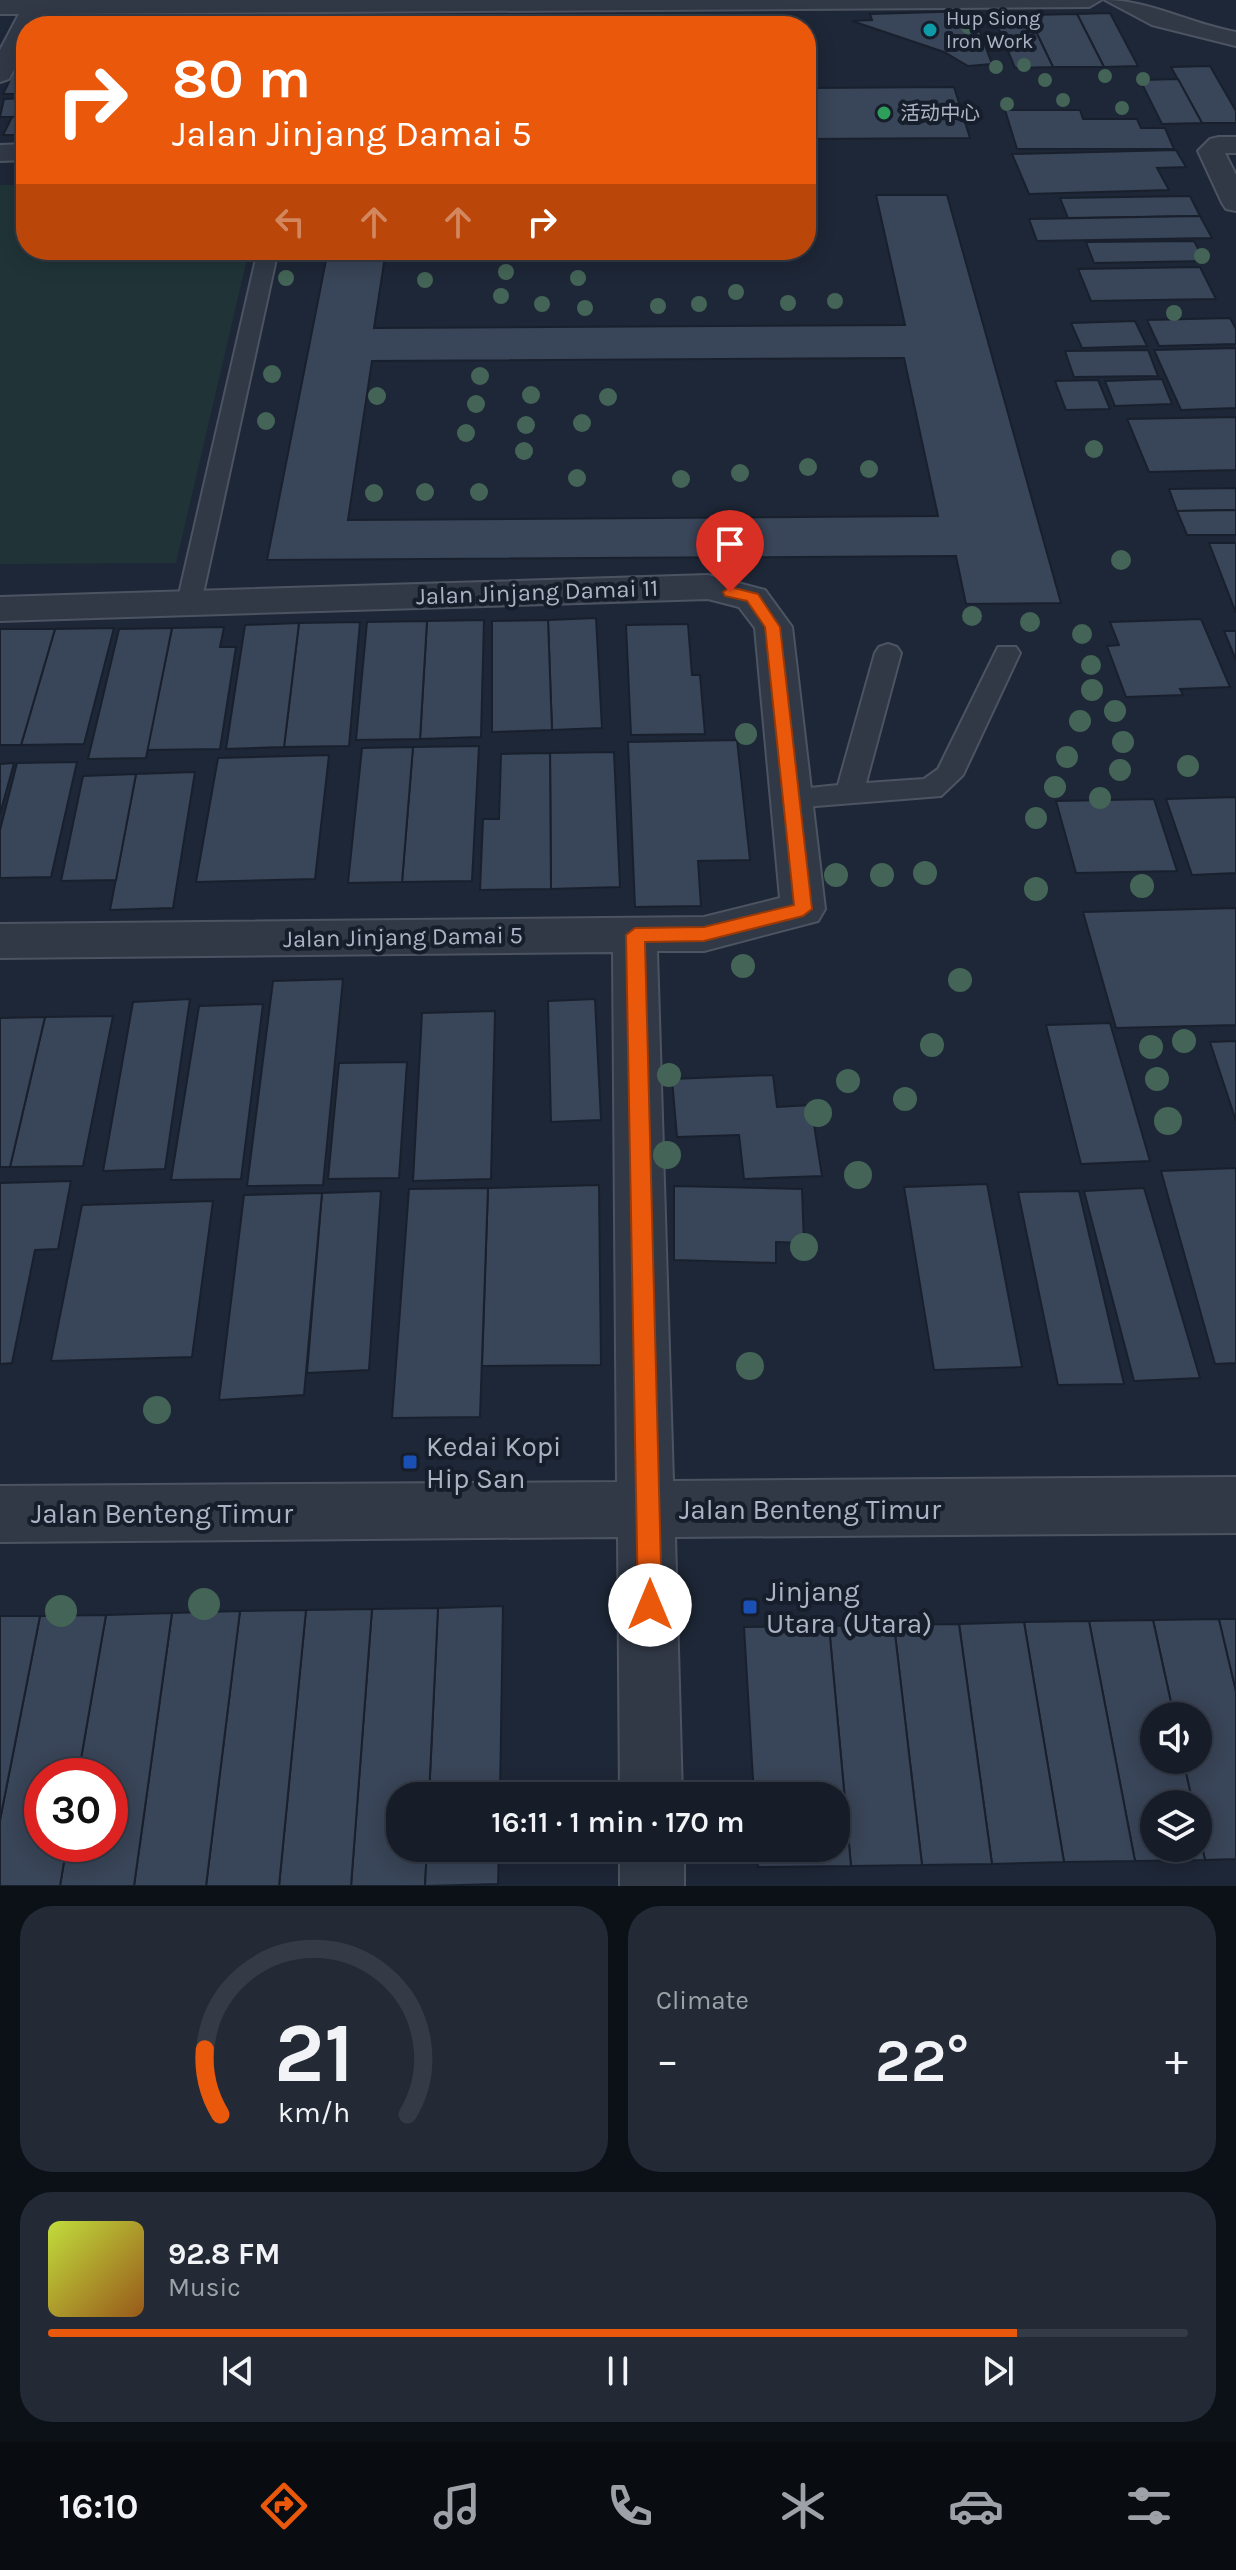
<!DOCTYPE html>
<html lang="en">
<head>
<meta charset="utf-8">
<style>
	:root { --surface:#161d29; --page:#232a35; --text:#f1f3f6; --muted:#9ea2a8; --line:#353b46; --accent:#ea580c }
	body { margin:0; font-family:Karla,"Noto Sans SC",sans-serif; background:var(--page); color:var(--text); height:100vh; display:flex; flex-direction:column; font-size:30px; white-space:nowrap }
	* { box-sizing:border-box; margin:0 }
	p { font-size:26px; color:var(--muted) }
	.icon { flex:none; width:44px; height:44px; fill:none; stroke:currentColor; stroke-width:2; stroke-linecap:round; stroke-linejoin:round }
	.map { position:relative; height:1886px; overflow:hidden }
	.details { display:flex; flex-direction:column; gap:20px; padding:20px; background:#0c1017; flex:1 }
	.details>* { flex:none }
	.top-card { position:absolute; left:16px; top:16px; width:800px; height:244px; border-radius:32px; box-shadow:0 4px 20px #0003,0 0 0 2px var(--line); background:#ea580c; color:#fff; overflow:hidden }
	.buttons { position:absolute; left:1140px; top:1702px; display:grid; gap:16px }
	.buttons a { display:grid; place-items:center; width:72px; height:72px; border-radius:50%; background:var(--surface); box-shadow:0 4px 20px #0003,0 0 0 2px var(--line); font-size:40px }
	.speed { position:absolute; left:24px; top:1758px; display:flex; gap:16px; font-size:40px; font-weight:700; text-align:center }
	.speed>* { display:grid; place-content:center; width:104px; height:104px; border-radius:50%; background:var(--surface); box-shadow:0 4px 20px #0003,0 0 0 2px var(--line); line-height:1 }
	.speed .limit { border:12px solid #d22; background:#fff; color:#111 }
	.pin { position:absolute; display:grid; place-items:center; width:68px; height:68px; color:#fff; margin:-82px -34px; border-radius:50% 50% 50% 0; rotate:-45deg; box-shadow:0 0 8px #0007 }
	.pin .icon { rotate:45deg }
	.me { position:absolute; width:88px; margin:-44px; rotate:0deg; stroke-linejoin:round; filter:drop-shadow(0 0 6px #0008) }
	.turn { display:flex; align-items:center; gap:28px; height:168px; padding:0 24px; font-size:36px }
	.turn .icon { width:104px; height:104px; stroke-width:2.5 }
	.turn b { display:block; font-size:56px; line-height:68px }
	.lanes { display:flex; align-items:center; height:76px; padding:0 24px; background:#0003; justify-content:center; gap:40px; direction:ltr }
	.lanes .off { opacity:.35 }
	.big { font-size:60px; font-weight:600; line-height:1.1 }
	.details .tile { flex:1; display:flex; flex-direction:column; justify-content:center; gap:12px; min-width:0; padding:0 28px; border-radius:32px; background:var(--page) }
	.details .dial { align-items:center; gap:0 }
	.dial svg { height:208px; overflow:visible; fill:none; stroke:var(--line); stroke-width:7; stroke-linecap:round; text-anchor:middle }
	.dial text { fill:var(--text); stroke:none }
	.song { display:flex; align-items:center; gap:24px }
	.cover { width:96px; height:96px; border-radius:12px; background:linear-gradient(135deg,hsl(70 70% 55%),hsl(30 70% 35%)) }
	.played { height:8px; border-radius:4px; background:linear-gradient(90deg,var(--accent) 85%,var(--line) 85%) }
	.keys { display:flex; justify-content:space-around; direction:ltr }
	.heat { display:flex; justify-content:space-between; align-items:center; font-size:44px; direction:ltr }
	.details .tiles { flex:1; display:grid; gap:20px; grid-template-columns:1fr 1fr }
	.tile:last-child { grid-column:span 2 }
	.trip { position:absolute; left:386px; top:1782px; width:464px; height:80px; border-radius:32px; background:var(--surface); box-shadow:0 4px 20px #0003,0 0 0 2px var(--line); font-weight:600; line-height:80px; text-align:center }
	.tabs { display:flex; height:128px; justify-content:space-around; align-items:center; background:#090c10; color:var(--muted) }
	.tabs .icon { width:56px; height:56px }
	.tabs .on { color:var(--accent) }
	.tabs b { font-size:36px; color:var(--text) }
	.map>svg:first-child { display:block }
	.green { fill:#203438 }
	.building { fill:#394558; stroke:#19202d; stroke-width:2; fill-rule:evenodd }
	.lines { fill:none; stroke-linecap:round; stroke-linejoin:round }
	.service-casing { stroke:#4c5462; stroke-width:4 }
	.minor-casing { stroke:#4c5462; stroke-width:4 }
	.service { fill:#313947; fill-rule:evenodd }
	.minor { fill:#313947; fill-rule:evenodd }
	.tree { fill:#436456 }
	.route { fill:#ea580c; stroke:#983908; stroke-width:2 }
	.culture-dot { fill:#0f9aa8; stroke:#171e2b; stroke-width:3 }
	.leisure-dot { fill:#2e9e5b; stroke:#171e2b; stroke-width:3 }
	.transit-dot { fill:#1a4fb4; stroke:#171e2b; stroke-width:3 }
	.labels { text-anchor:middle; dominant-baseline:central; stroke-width:8; stroke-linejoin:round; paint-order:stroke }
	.far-poi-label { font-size:20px; fill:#abb4c5; stroke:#171e2b; text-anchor:start }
	.street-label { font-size:24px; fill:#abb4c5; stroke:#171e2b }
	.near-poi-label { font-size:28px; fill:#abb4c5; stroke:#171e2b; text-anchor:start }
	.near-street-label { font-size:28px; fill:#abb4c5; stroke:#171e2b }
</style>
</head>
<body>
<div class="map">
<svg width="1236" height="1886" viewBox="0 0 1236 1886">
	<rect width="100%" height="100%" fill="#1e2737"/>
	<path class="green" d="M0 185H26V250H249L176 563 0 564Z"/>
	<g class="building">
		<path d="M168 11 163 26H58L63 13Z"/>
		<path d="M972 11 992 64 968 66 944 52 852 21 872 20 870 14Z"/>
		<path d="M1110 13 1138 66 1104 67 1077 14Z"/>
		<path d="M1077 14 1104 67H1053L1028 15Z"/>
		<path d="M993 15H1028L1053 67 1015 68Z"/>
		<path d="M577 20H615L616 26H578Z"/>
		<path d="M20 59H26V94H3Z"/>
		<path d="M1210 66 1236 111V123H1202L1171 67Z"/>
		<path d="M1178 79 1202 123 1162 124 1140 80Z"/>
		<path d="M954 87 970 138 806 139V88Z"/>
		<path d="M26 98V117H0L4 99Z"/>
		<path d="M1005 110H1080L1083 119H1137L1141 128H1165L1174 149H1017Z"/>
		<path d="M12 117H26V135H3Z"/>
		<path d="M1176 150 1186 167 1157 168 1169 190 1029 194 1012 154Z"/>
		<path d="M876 195H947L1061 603 966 604 956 556 267 560 328 250H386L374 328 905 325ZM904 358 938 516 348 520 372 361Z"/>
		<path d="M1190 196 1200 216 1068 218 1060 198Z"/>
		<path d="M1200 216 1212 238 1037 241 1029 219Z"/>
		<path d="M1194 241 1205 261 1094 263 1086 242Z"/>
		<path d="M1200 267 1216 299 1091 301 1078 269Z"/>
		<path d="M1230 318 1236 329V344L1159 346 1147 320Z"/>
		<path d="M1135 321 1147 346 1082 348 1071 323Z"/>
		<path d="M1236 348V408L1181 410 1154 350Z"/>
		<path d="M1148 350 1158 376 1074 377 1065 351Z"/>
		<path d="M1162 379 1172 404 1115 406 1105 381Z"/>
		<path d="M1098 380 1110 409 1066 410 1055 381Z"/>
		<path d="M1236 417V470L1149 472 1127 419Z"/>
		<path d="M1236 488V510L1177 511 1169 489Z"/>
		<path d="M1236 510V535H1187L1177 511Z"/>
		<path d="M1209 543H1236V613Z"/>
		<path d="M596 618 602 728 552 730 548 620Z"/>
		<path d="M1201 619 1230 687 1180 689 1183 695 1126 697 1107 646 1119 645 1110 622Z"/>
		<path d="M484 620 481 737 420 739 427 621Z"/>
		<path d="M548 620 552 730 492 732V621Z"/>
		<path d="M427 621 420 739 356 740 367 622Z"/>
		<path d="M360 622 349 746 284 747 299 623Z"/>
		<path d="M299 623 284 747 226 749 245 625Z"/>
		<path d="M688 624 692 675H700L705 734 631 735 626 625Z"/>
		<path d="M224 627 220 647H236L220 749 147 750 172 628Z"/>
		<path d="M114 628 84 744 21 745 55 629Z"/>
		<path d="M172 628 146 758 88 759 119 629Z"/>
		<path d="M0 629H55L21 745H0Z"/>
		<path d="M1224 631H1236V660Z"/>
		<path d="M737 740 750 860 698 861 701 906 635 907 628 742Z"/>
		<path d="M479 746 472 881 402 882 413 747Z"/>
		<path d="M413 747 402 882 348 883 362 748Z"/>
		<path d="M614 752 620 887 551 889 550 753Z"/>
		<path d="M550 753 551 889 480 890 483 819H499L501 754Z"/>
		<path d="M329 755 315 879 196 882 218 758Z"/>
		<path d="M77 762 51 877 0 878V830L17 763Z"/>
		<path d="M14 763 0 814V764Z"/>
		<path d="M195 772 173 908 110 910 136 774Z"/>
		<path d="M136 774 116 880 61 881 83 776Z"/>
		<path d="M1236 797V873L1192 875 1166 799Z"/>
		<path d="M1154 799 1177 871 1076 873 1056 801Z"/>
		<path d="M1236 908V1025L1116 1028 1083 912Z"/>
		<path d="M343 979 323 1185 247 1186 273 981Z"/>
		<path d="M190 999 165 1169 103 1171 133 1002Z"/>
		<path d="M595 999 601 1120 551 1122 548 1001Z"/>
		<path d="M263 1004 241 1179 171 1180 199 1006Z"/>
		<path d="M495 1011 491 1179 413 1181 422 1013Z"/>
		<path d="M113 1016 83 1166 10 1167 45 1017Z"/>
		<path d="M45 1017 10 1167H0V1018Z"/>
		<path d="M1110 1023 1150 1161 1081 1164 1046 1025Z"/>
		<path d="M1236 1041V1121L1210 1042Z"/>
		<path d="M407 1062 399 1178 328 1179 339 1063Z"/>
		<path d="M773 1075 777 1107 811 1105 822 1176 744 1179 739 1135 677 1137 672 1079Z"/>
		<path d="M1236 1168V1363L1215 1364 1161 1171Z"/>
		<path d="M71 1181 58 1249 35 1250 12 1363 0 1364V1183Z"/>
		<path d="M987 1184 1022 1367 934 1370 904 1187Z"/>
		<path d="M599 1185 601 1365 482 1366 488 1188Z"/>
		<path d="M674 1186 802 1189 804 1243 776 1242V1263L674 1260Z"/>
		<path d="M488 1188 480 1417 392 1418 409 1189Z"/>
		<path d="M1144 1188 1200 1378 1134 1381 1084 1191Z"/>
		<path d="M381 1191 369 1370 307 1373 322 1193Z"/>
		<path d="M1079 1191 1124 1384 1058 1385 1018 1192Z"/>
		<path d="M322 1193 304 1395 219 1400 244 1195Z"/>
		<path d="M213 1201 192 1357 51 1361 82 1205Z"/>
		<path d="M503 1606 500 1796H429L438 1608Z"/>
		<path d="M438 1608 429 1796H400V1848H427L425 1886H351L372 1609Z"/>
		<path d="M372 1609 351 1886H279L306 1610Z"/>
		<path d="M306 1610 279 1886H206L240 1611Z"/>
		<path d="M240 1611 206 1886H134L172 1613Z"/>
		<path d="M172 1613 134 1886H60L67 1844H110V1776H78L106 1615Z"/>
		<path d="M106 1615 78 1776H42V1844H67L60 1886H0V1820L40 1616Z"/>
		<path d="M0 1616H40L0 1820Z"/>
		<path d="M1219 1619 1236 1691V1859L1205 1860 1198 1828V1804H1193L1183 1760H1198V1716H1174L1153 1620Z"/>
		<path d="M1219 1619H1236V1691Z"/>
		<path d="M1153 1620 1174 1716H1154V1760H1183L1193 1804H1154V1848H1198V1828L1205 1860 1135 1861 1089 1621Z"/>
		<path d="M1089 1621 1135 1861 1064 1862 1024 1622Z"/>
		<path d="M1024 1622 1064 1862 992 1864 959 1624Z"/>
		<path d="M959 1624 992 1864 922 1865 894 1625Z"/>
		<path d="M894 1625 922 1865 851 1866 829 1626Z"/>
		<path d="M829 1626 851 1866 758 1867 757 1848H836V1796H754L744 1627Z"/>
		<path d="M427 1848H499L498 1884 425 1886Z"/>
	</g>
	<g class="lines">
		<g class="service-casing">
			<g id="service">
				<path d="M258 250H278L201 603 198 609H180L177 603Z"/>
				<path d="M888 644 897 647 901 653 866 783 924 779 938 769 998 647H1016L1020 653 963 775 941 796 791 808 781 805 777 798 781 791 838 785 875 653 879 647Z"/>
			</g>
		</g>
		<g class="minor-casing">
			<g id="minor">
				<path d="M0 0H1101L1089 7 43 14 37 26H26V47L9 79 0 82V50L19 14H0Z"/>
				<path d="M1105 0C1149 0 1191 24 1236 32V46L1152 25Z"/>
				<path d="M1219 137H1236V153H1225L1236 175V211L1226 209 1222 203 1198 151 1210 139Z"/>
				<path d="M26 144V160L0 161V145Z"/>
				<path d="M708 575 765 590 792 627 825 909 818 921 704 951H657L673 1481 1236 1477V1533L675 1537 682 1796H620L618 1537 0 1542V1486L617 1482 613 952 0 958V924L704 917 780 898 755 628 739 607 708 599 0 621V597Z"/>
				<rect x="620" y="1848" width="64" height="38"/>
			</g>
		</g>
		<use href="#service" class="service"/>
		<use href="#minor" class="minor"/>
	</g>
	<g class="tree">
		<circle cx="968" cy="27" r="7"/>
		<circle cx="1024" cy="65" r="7"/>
		<circle cx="996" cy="67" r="7"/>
		<circle cx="1105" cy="76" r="7"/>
		<circle cx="1143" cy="79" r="7"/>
		<circle cx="1045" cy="80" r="7"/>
		<circle cx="1063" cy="100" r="7"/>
		<circle cx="1007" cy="104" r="7"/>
		<circle cx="1122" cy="108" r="7"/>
		<circle cx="1202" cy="256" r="8"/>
		<circle cx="506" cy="272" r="8"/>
		<circle cx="286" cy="278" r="8"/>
		<circle cx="578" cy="278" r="8"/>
		<circle cx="425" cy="280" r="8"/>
		<circle cx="736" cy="292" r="8"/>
		<circle cx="501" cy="296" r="8"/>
		<circle cx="835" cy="301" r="8"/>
		<circle cx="788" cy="303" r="8"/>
		<circle cx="542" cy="304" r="8"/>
		<circle cx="699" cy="304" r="8"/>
		<circle cx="658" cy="306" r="8"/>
		<circle cx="585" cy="308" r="8"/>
		<circle cx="1174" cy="313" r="8"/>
		<circle cx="272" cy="374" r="9"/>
		<circle cx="480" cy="376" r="9"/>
		<circle cx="531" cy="395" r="9"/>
		<circle cx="377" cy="396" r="9"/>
		<circle cx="608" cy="397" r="9"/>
		<circle cx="476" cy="404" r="9"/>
		<circle cx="266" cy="421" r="9"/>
		<circle cx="582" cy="423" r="9"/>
		<circle cx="526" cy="425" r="9"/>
		<circle cx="466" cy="433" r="9"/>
		<circle cx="1094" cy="449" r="9"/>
		<circle cx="524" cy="451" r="9"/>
		<circle cx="808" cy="467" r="9"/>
		<circle cx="869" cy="469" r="9"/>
		<circle cx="740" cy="473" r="9"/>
		<circle cx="577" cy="478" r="9"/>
		<circle cx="681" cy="479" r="9"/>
		<circle cx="425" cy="492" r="9"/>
		<circle cx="479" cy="492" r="9"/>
		<circle cx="374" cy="493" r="9"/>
		<circle cx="1121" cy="560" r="10"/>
		<circle cx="972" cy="616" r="10"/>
		<circle cx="1030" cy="622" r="10"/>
		<circle cx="1082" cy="634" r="10"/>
		<circle cx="1091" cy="665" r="10"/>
		<circle cx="1092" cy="690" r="11"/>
		<circle cx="1115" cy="711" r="11"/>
		<circle cx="1080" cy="721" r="11"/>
		<circle cx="746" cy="734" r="11"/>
		<circle cx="1123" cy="742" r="11"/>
		<circle cx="1067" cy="757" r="11"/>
		<circle cx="1188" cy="766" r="11"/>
		<circle cx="1120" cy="770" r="11"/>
		<circle cx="1055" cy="787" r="11"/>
		<circle cx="1100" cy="798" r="11"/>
		<circle cx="1036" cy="818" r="11"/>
		<circle cx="925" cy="873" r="12"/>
		<circle cx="836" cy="875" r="12"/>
		<circle cx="882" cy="875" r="12"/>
		<circle cx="1142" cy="886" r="12"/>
		<circle cx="1036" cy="889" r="12"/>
		<circle cx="743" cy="966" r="12"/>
		<circle cx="960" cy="980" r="12"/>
		<circle cx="1184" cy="1041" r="12"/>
		<circle cx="932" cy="1045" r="12"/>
		<circle cx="1151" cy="1047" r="12"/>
		<circle cx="669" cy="1075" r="12"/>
		<circle cx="1157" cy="1079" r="12"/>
		<circle cx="848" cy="1081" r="12"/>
		<circle cx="905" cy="1099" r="12"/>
		<circle cx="818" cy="1113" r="14"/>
		<circle cx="1168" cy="1121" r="14"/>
		<circle cx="667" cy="1155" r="14"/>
		<circle cx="858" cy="1175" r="14"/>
		<circle cx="804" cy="1247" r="14"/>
		<circle cx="750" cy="1366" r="14"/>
		<circle cx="157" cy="1410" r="14"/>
		<circle cx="204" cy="1604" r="16"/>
		<circle cx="61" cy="1611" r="16"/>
	</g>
	<path class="route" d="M730 587 758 594 780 627 812 909 803 916 704 941 645 942 662 1605 658 1614 650 1617 641 1614 638 1605 626 935 635 928 704 927 794 905 765 627 747 601 725 596 723 592Z"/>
	<circle class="culture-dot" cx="930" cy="30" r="8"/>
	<circle class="leisure-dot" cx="884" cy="113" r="8"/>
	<g class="transit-dot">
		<rect x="402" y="1454" width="16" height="16" rx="4"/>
		<rect x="742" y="1599" width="16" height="16" rx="4"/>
	</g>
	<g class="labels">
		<g class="far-poi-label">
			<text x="946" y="18">Hup Siong<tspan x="946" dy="23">Iron Work</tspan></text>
			<text x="900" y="113">活动中心</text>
		</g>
		<g class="street-label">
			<text transform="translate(537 592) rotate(-2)">Jalan Jinjang Damai 11</text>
			<text transform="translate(403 937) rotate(-1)">Jalan Jinjang Damai 5</text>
		</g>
		<g class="near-poi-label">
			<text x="426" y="1446">Kedai Kopi<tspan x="426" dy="32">Hip San</tspan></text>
			<text x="766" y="1591">Jinjang<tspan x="766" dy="32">Utara (Utara)</tspan></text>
		</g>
		<g class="near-street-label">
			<text x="810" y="1509">Jalan Benteng Timur</text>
			<text x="162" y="1513">Jalan Benteng Timur</text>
		</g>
	</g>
</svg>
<div class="buttons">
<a><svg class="icon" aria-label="sound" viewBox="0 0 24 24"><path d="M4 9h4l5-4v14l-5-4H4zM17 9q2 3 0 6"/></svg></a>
<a><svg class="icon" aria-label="layers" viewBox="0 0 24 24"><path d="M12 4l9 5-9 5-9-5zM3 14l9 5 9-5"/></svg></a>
</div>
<div class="speed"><div class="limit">30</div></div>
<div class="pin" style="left:730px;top:592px;background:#d93025"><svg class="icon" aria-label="arrive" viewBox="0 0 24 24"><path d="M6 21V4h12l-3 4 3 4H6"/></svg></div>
<svg class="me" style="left:650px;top:1605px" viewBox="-20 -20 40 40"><circle r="19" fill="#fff"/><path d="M0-13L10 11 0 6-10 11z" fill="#ea580c"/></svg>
<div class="trip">16:11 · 1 min · 170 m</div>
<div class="top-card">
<div class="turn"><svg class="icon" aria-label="right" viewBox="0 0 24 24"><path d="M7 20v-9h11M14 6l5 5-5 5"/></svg><div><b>80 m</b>Jalan Jinjang Damai 5</div></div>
<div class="lanes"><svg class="icon off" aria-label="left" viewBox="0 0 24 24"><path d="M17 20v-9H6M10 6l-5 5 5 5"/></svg><svg class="icon off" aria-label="ahead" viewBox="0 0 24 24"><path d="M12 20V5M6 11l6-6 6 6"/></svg><svg class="icon off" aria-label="ahead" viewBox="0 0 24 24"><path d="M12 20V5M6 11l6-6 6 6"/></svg><svg class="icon" aria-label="right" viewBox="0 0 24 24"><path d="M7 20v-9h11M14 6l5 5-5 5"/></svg></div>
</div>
</div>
<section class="details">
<div class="tiles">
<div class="tile dial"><svg viewBox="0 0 100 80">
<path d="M14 69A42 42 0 1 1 86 69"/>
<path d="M14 69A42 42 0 0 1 8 44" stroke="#ea580c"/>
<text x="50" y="56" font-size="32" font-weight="700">21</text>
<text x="50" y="72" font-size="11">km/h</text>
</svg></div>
<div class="tile"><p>Climate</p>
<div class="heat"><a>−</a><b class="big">22°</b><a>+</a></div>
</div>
<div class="tile">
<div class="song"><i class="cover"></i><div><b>92.8 FM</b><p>Music</p></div></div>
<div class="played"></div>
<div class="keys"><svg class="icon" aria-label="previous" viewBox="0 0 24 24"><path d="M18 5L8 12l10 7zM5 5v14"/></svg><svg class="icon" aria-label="pause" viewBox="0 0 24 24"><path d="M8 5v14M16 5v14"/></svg><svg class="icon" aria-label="next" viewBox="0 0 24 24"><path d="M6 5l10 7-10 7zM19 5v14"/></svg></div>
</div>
</div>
</section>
<nav class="tabs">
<b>16:10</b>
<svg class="icon on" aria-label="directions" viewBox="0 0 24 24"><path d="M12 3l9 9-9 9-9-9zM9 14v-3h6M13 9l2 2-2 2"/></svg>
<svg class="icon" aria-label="music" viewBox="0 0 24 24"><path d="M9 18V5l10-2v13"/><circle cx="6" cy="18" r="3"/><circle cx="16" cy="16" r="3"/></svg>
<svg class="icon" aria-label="phone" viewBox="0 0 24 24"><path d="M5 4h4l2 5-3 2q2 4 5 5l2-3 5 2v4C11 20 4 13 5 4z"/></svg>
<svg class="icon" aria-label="climate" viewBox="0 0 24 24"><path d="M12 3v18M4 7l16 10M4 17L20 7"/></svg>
<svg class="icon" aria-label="car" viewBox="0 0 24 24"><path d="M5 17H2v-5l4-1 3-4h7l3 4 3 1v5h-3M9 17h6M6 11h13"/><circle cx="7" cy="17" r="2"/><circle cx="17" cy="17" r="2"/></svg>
<svg class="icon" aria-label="filters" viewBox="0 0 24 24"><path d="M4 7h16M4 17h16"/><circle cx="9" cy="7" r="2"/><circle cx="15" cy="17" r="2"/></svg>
</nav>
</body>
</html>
